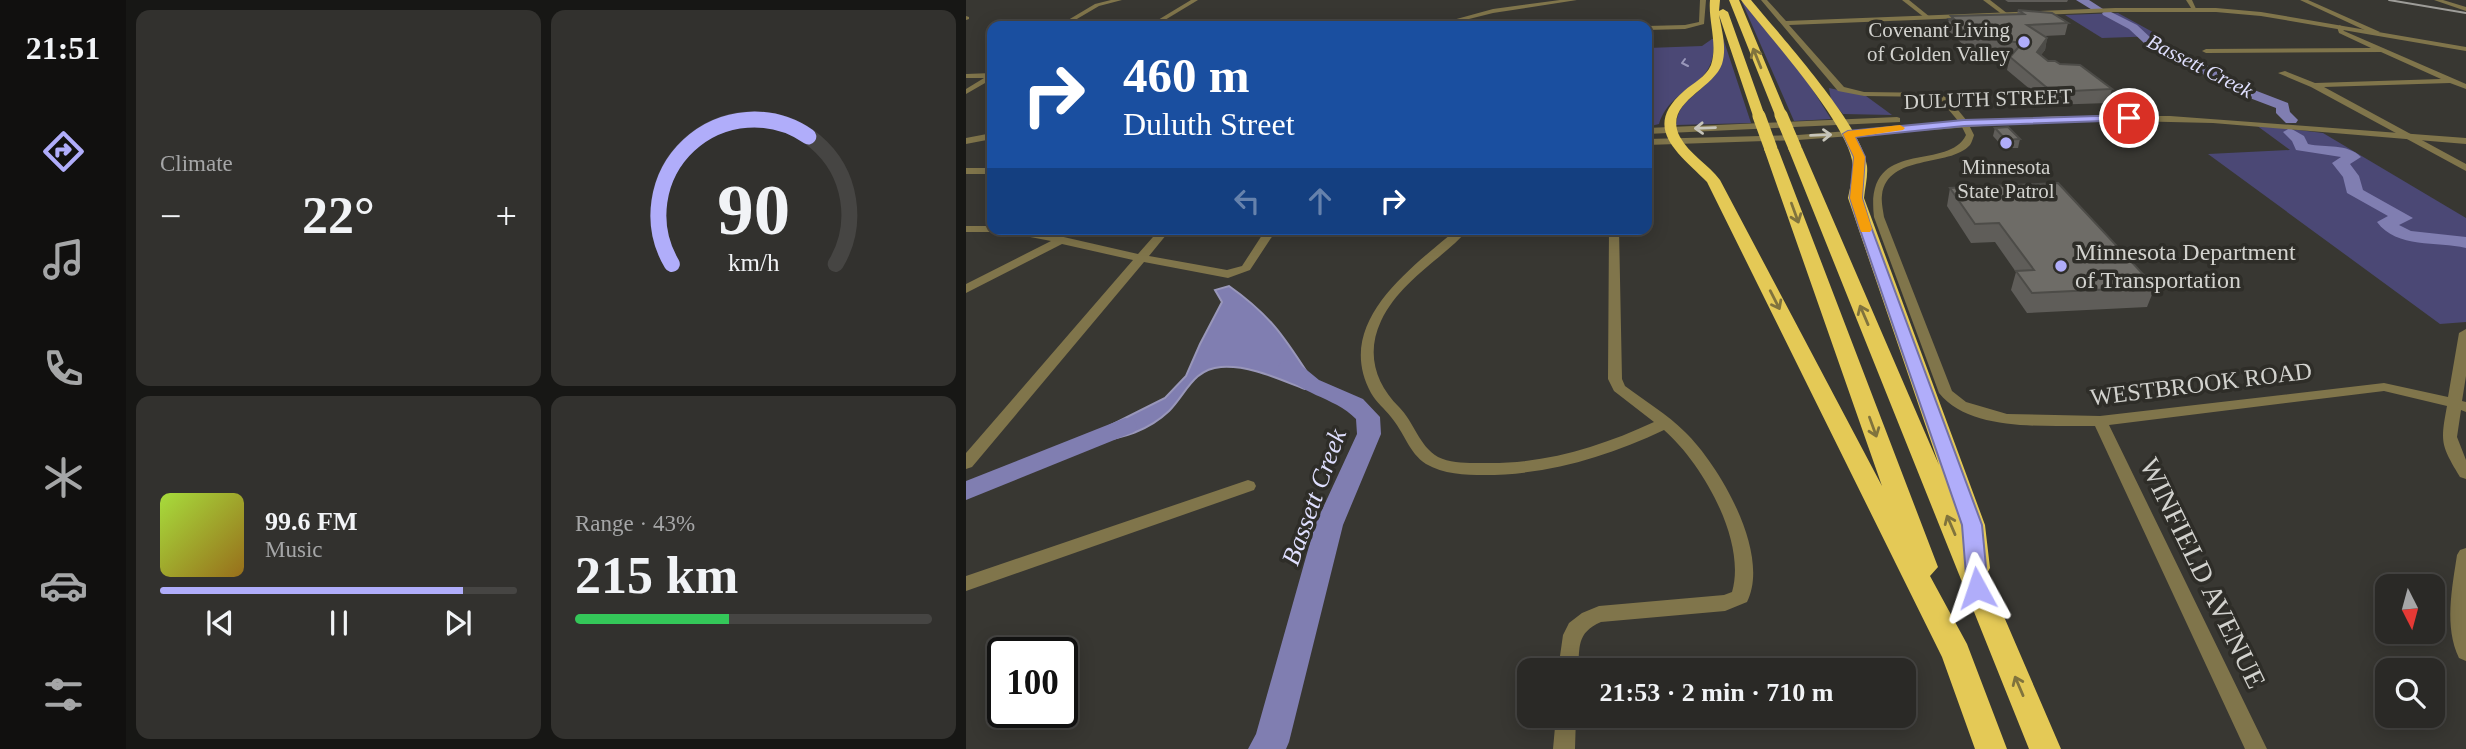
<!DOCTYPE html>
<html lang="en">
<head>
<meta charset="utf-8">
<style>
	:root { --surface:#2a2926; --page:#32312e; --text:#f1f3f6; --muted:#a5a6a7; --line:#464543; --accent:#b0adfa }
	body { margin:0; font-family:"Times New Roman",serif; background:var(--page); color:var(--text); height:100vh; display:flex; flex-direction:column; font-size:26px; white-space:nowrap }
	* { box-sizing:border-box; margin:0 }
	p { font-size:23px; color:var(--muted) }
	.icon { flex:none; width:38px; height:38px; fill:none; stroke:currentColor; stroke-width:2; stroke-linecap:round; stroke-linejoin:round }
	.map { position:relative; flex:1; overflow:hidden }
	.sheet { display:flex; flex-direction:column; gap:10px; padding:10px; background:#171715; width:840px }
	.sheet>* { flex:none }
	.top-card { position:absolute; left:21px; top:21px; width:665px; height:214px; border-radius:14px; box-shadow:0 4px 18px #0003,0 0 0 2px var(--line); background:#1a4fa0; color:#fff; overflow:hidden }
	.needle { width:46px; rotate:174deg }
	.fabs { position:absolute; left:1409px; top:574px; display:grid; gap:14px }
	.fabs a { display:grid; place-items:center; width:70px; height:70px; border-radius:14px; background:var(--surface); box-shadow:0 4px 18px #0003,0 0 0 2px var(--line); font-size:35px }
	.speed { position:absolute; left:21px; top:637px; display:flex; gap:14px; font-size:35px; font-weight:700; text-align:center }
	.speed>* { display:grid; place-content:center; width:91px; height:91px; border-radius:50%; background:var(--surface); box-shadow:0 4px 18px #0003,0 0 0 2px var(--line); line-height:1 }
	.speed .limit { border:4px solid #111; border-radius:10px; background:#fff; color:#111 }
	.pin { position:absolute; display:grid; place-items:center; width:60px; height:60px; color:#fff; margin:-30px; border:4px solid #fff; border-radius:50%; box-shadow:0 2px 7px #0007 }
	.me { position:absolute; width:77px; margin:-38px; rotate:355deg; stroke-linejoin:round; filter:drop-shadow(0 0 5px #0008) }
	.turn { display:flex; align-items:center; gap:24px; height:147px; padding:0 21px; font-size:32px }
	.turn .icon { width:91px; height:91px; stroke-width:2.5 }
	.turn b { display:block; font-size:49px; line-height:60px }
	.lanes { display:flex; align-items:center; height:66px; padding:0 21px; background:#0003; justify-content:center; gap:35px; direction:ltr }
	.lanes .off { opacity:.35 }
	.big { font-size:52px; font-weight:600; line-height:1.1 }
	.sheet .tile { flex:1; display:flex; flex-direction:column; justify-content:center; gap:10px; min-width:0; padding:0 24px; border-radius:14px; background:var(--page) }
	.sheet .dial { align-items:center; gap:0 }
	.dial svg { height:182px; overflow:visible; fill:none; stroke:var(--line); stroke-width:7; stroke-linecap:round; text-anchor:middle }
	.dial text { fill:var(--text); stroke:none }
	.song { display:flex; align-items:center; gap:21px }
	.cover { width:84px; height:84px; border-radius:10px; background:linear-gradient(135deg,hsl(80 70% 55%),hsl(40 70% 35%)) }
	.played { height:7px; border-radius:4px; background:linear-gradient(90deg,var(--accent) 85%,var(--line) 85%) }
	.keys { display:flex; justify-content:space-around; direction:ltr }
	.heat { display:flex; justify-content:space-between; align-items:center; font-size:38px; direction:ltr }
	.charge { height:10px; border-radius:5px; background:linear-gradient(90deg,#34c759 43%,var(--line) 0) }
	.sheet .tiles { flex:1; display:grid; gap:10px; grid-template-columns:repeat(2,1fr) }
	.trip { position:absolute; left:551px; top:658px; width:399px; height:70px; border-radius:14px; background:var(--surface); box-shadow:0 4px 18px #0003,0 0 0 2px var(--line); font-weight:600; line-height:70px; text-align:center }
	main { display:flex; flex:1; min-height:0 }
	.tab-bar { display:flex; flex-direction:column; width:126px; justify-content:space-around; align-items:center; background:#11100f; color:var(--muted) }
	.tab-bar .icon { width:49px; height:49px }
	.tab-bar .current { color:var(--accent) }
	.tab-bar b { font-size:32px; color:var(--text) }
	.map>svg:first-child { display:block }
	.green { fill:#4b4875 }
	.water { fill:#807eb1; stroke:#9997ba; stroke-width:2 }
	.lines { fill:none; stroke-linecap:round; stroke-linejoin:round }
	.stream { stroke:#9997ba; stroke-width:2 }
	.river { fill:#807eb1; fill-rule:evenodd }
	.minor { fill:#80754b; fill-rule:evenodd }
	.tertiary { fill:#80754b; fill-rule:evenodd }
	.motorway { fill:#e4c956; fill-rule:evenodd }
	.rail { stroke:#9e9d99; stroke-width:2 }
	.motorway-bridge { stroke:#e4c956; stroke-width:13 }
	.wall { fill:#5f5d59 }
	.shaded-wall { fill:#4d4c48 }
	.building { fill:#6e6c67; stroke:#4d4c48; stroke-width:2 }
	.oneway { stroke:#80733d }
	.oneway2 { stroke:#c6c4ba }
	.route { fill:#b0adfa; stroke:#7270a2; stroke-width:2 }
	.slow { fill:#f59e0b }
	.poi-dot { fill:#b0adfa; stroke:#2e2d28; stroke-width:2.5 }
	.labels { text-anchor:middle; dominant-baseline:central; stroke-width:7; stroke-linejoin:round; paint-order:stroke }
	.far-poi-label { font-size:21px; fill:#d2d2ce; stroke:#2e2d28; text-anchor:end }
	.far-water-label { font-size:21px; font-style:italic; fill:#dfdffe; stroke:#2e2d28 }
	.far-street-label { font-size:21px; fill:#d2d2ce; stroke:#2e2d28 }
	.poi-label { font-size:24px; fill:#d2d2ce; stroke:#2e2d28; text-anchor:start }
	.street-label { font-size:24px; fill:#d2d2ce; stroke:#2e2d28 }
	.water-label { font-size:26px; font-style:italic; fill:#dfdffe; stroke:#2e2d28 }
	.near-street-label { font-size:28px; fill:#d2d2ce; stroke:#2e2d28 }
</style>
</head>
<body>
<main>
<nav class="tab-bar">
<b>21:51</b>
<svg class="icon current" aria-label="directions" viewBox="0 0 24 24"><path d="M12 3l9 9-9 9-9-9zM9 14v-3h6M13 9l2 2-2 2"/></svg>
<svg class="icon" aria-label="music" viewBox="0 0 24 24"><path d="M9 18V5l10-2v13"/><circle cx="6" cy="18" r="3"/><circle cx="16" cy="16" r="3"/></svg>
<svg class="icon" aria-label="phone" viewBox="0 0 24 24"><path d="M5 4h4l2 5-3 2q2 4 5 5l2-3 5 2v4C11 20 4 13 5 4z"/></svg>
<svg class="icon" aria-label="climate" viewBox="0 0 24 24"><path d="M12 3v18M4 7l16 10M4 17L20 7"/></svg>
<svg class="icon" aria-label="car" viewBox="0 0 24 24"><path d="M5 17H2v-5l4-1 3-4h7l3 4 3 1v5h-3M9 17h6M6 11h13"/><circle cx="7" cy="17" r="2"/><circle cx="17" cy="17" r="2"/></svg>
<svg class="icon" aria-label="filters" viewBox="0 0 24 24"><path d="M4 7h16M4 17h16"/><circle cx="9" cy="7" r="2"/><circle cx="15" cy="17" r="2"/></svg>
</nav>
<section class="sheet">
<div class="tiles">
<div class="tile"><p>Climate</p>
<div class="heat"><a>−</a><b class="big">22°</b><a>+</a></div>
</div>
<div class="tile dial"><svg viewBox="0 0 100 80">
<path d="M14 69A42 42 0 1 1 86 69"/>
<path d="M14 69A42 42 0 0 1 74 13" stroke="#b0adfa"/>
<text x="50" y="56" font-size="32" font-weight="700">90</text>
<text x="50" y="72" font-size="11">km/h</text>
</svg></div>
<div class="tile">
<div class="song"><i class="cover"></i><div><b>99.6 FM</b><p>Music</p></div></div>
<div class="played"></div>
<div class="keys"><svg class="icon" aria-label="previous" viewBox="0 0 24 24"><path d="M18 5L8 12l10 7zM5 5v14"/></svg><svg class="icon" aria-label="pause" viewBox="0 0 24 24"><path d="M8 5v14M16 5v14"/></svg><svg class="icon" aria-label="next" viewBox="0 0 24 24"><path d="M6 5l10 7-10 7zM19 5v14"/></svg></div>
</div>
<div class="tile"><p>Range · 43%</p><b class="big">215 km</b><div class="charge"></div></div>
</div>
</section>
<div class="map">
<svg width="1500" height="749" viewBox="0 0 1500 749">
	<rect width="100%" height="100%" fill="#383732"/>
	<g class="green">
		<path d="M776 2H779L840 79 865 119 828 121Z"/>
		<path d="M1152 13 1194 36 1136 38 1099 15Z"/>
		<path d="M755 32 785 123 710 125C713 97 735 97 744 76 750 63 752 46 755 32Z"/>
		<path d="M746 39H748C750 92 707 82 693 124L681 127V91L688 83 682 48 736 46Z"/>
		<path d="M863 88 900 96 926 115 877 114 865 100Z"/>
		<path d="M1290 125 1357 133 1500 218V322L1474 324 1242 154 1324 150Z"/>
	</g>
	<path class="water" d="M263 286C307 317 320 340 348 383L339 389C312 379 284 365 255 367 227 369 220 394 203 411 182 431 157 438 129 442L137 429 199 398 220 376 234 344 256 302 249 290Z"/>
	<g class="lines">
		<path class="stream" d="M719 59 716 63 722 66"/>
		<g class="river">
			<path d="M1110 0H1123L1137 9 1128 11Z"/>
			<path d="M1141 10 1171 25 1186 39 1226 56 1270 83 1322 103 1324 112 1332 120 1330 123H1320L1310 113V108L1260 89 1218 62 1178 43 1163 29 1137 15 1136 13Z"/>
			<path d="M1324 128 1338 136 1342 144C1360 148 1381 143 1395 157L1384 164 1393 176 1397 190 1447 218 1433 225 1445 231 1500 237V248C1471 241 1431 249 1411 222L1422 216 1381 193 1377 177 1366 163 1375 157 1330 150 1326 141 1317 132Z"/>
			<path d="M323 360 331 362 353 380 397 399 414 417 415 434 377 525 323 742 320 749H282L290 734 349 525 391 434 390 419C368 396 331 395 312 367L315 362Z"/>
			<path d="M159 418 168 420 171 426 168 432 0 500V481Z"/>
		</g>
		<g class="minor">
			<path d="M145 0H156L133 6 99 26H92L129 4Z"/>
			<path d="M225 0H232L189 26H182Z"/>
			<path d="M594 0H611L527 13 475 26H465L527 9Z"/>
			<path d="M734 0H740L738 24 719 29 681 30V26L719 25 733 22Z"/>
			<path d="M936 0H943L964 17 959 18Z"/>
			<path d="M1017 0H1024L1042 14 1037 15Z"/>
			<path d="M1220 0H1226L1231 11H1227Z"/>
			<path d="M1334 0H1342L1414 32 1407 34Z"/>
			<path d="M0 16 3 17V19L0 20Z"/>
			<path d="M322 24H386L389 26H319Z"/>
			<path d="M1374 25 1378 31 1500 84V89L1484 83 1358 87 1500 164V171L1345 87 1312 73 1319 71 1349 83 1475 79 1415 52 1240 53 1236 51 1240 49 1405 48 1373 33 1371 27Z"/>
			<path d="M26 73V79L0 94V89L18 78H0V74Z"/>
			<path d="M998 120 1001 121 1008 135C1008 136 1005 144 1004 145 983 168 922 153 916 195 915 202 917 210 918 217L986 391 1000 402 1041 414 1134 416 1418 383 1482 397 1493 333 1500 329V376L1496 401 1500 402V412L1495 410 1491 437 1500 460V479L1494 477C1475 445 1474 443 1481 406L1418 391 1143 425 1301 749H1279L1129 426C1083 425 1005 433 973 393L908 217C898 135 982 173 1000 135L994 123Z"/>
			<rect x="0" y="168" width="26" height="6"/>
			<path d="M0 226H26V229H31L26 232H0Z"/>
			<path d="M34 229 67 230 172 254 194 229H205L183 256 261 270 276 266 300 229H311L284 270 262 278 178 262 6 467 0 469V453L167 260 96 244 0 293V284L85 241 39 232Z"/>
			<path d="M491 229H503C475 260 434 281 415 321 400 353 409 383 433 407 448 422 453 446 472 457 486 464 504 463 519 463 579 464 634 447 688 422L648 391 642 379 643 229H653L656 379 659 386C679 401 701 414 719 432 754 466 805 554 781 602L759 611 635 622C610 633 614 647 612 670H592L597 635 603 623 616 613 633 606 758 595 766 592C781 541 736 463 698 430 641 457 581 475 518 475 499 475 477 474 460 464 443 453 438 432 425 417 419 409 410 402 405 393 367 323 444 269 491 229Z"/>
			<path d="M282 480 288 482 290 486 288 490 0 591V576Z"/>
			<path d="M1500 548V661L1493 658C1478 627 1486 588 1491 555L1494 550Z"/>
			<path d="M590 716H610L609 749H587Z"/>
		</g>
		<g class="tertiary">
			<path d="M795 0H801L820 21 1149 8H1250L1295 12 1500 47V51L1295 16 1250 12H1149L823 25 878 87 898 92 973 93 983 99 1001 121 1092 116H1204L1500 138V144L1247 123 1162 121 1057 123 832 140 681 145V139L832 135 993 122 977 103 968 97 898 96 872 91Z"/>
			<path d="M1468 0H1477L1500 7V11Z"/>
			<path d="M931 117 934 118V122L681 134V128Z"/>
			<path d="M26 133V139L0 144V138Z"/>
		</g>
		<g class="motorway">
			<path d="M744 0H754L753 11 757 9 762 12 799 116 793 120 787 116 753 15C756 31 761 48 756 64 747 90 696 103 714 137 723 154 743 165 754 180L916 486 798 149 805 145 812 149 972 567 964 576 1001 644 1041 749H1009L976 657 741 182C712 153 675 128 718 91 727 83 740 77 745 65 752 44 742 21 744 0Z"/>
			<path d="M763 0H773L821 115 820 118H810L809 115Z"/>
			<path d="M775 0H785C812 33 898 127 901 166 902 176 899 188 898 198L1019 525 1024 568 1020 575 1095 749H1063L822 148 829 144 836 148 973 465 882 198C884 188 887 176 887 166 884 125 802 36 775 0Z"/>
		</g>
		<path class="rail" d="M1423 0 1500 13"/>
		<g class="motorway-bridge">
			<path d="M815 115 829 148"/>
			<path d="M793 116 805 149"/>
		</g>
	</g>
	<g class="wall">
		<path d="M1039 0H1102L1101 2H1042Z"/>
		<path d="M1052 10 1102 23 1099 35 1078 36 1081 38 1079 50 1075 55 1082 61 1094 64 1146 89 1142 103 1083 105 1041 70 1044 57 1046 54 1001 48 981 30 983 19H985V16L1051 15Z"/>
		<path d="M1029 128 1054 139 1052 148H1038L1027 136Z"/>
		<path d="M984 188 1189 287 1181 307 1061 313 1045 290 1050 272 1029 242 1005 243 981 206Z"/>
	</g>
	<path class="shaded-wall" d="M1081 38 1079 50 1068 64 1071 52Z"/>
	<g class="building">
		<path d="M1052 10 1086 13 1102 23 1061 25 1081 38 1071 52 1082 61H1089L1094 64 1114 65 1146 89 1086 92 1044 57 1056 43 1004 36 983 19H988L985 16 1058 14Z"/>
		<path d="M1042 127 1054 139 1040 140 1029 128Z"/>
		<path d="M1092 183 1189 287 1066 293 1050 271 1068 270 1033 223 1009 224 984 188Z"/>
	</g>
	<defs><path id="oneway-shaft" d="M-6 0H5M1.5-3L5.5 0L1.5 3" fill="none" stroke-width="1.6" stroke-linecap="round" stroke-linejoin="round" transform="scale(1.75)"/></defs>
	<g class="oneway">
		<use href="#oneway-shaft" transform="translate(791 58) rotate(-112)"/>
		<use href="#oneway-shaft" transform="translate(829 213) rotate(70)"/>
		<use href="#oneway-shaft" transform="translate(809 300) rotate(63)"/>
		<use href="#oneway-shaft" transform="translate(898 315) rotate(-113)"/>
		<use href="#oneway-shaft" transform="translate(907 427) rotate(70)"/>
		<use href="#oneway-shaft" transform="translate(985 525) rotate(-113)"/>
		<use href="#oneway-shaft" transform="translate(1053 686) rotate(-113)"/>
	</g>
	<g class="oneway2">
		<use href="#oneway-shaft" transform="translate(739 128) rotate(178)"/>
		<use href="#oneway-shaft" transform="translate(855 135) rotate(-2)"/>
	</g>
	<path class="route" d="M1163 115 1167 118 1166 120 998 126 889 137 899 157 896 198 904 224 1016 525 1022 588 1019 594 1011 596 1004 594 1001 588 996 525 892 224 884 198 888 157 877 134 882 131 998 120Z"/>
	<path class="slow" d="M934 125 939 128 937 130 889 137 899 157 896 198 906 229 904 232H895L884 198 888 157 877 134 882 131Z"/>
	<g class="poi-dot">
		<circle cx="1058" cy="42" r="7"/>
		<circle cx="1040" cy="143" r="7"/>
		<circle cx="1095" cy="266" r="7"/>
	</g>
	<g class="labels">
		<g class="far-poi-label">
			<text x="1044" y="30">Covenant Living<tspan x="1044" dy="24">of Golden Valley</tspan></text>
			<text x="1040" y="167" text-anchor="middle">Minnesota<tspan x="1040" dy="24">State Patrol</tspan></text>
		</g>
		<g class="far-water-label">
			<text transform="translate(1234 66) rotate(27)">Bassett Creek</text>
		</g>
		<g class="far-street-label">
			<text transform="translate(1022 99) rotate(-2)">DULUTH STREET</text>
		</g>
		<g class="poi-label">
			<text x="1109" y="252">Minnesota Department<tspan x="1109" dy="28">of Transportation</tspan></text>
		</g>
		<g class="street-label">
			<text transform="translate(1235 384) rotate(-7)">WESTBROOK ROAD</text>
		</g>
		<g class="water-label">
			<text transform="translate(348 497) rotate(-70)">Bassett Creek</text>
		</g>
		<g class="near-street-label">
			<text transform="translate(1237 573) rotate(64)">WINFIELD AVENUE</text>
		</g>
	</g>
</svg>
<div class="fabs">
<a><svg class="needle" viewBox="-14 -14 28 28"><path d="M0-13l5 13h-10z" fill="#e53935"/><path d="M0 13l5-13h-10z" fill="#a5a6a7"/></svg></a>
<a><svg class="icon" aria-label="search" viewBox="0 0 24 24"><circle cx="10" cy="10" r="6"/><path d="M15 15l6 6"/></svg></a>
</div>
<div class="speed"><div class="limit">100</div></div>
<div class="pin" style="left:1163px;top:118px;background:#d93025"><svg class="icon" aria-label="arrive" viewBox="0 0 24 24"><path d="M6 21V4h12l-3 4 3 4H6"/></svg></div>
<svg class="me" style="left:1011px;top:588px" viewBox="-20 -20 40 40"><path d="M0-17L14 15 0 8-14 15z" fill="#b0adfa" stroke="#fff" stroke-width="4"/></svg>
<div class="trip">21:53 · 2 min · 710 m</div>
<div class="top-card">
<div class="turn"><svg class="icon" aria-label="right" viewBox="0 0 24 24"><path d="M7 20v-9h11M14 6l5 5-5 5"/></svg><div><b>460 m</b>Duluth Street</div></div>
<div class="lanes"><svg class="icon off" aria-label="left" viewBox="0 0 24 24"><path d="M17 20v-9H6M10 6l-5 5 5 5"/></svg><svg class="icon off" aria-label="ahead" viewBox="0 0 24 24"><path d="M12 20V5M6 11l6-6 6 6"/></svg><svg class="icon" aria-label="right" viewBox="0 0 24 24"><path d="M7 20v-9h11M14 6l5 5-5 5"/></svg></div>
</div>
</div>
</main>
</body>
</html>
